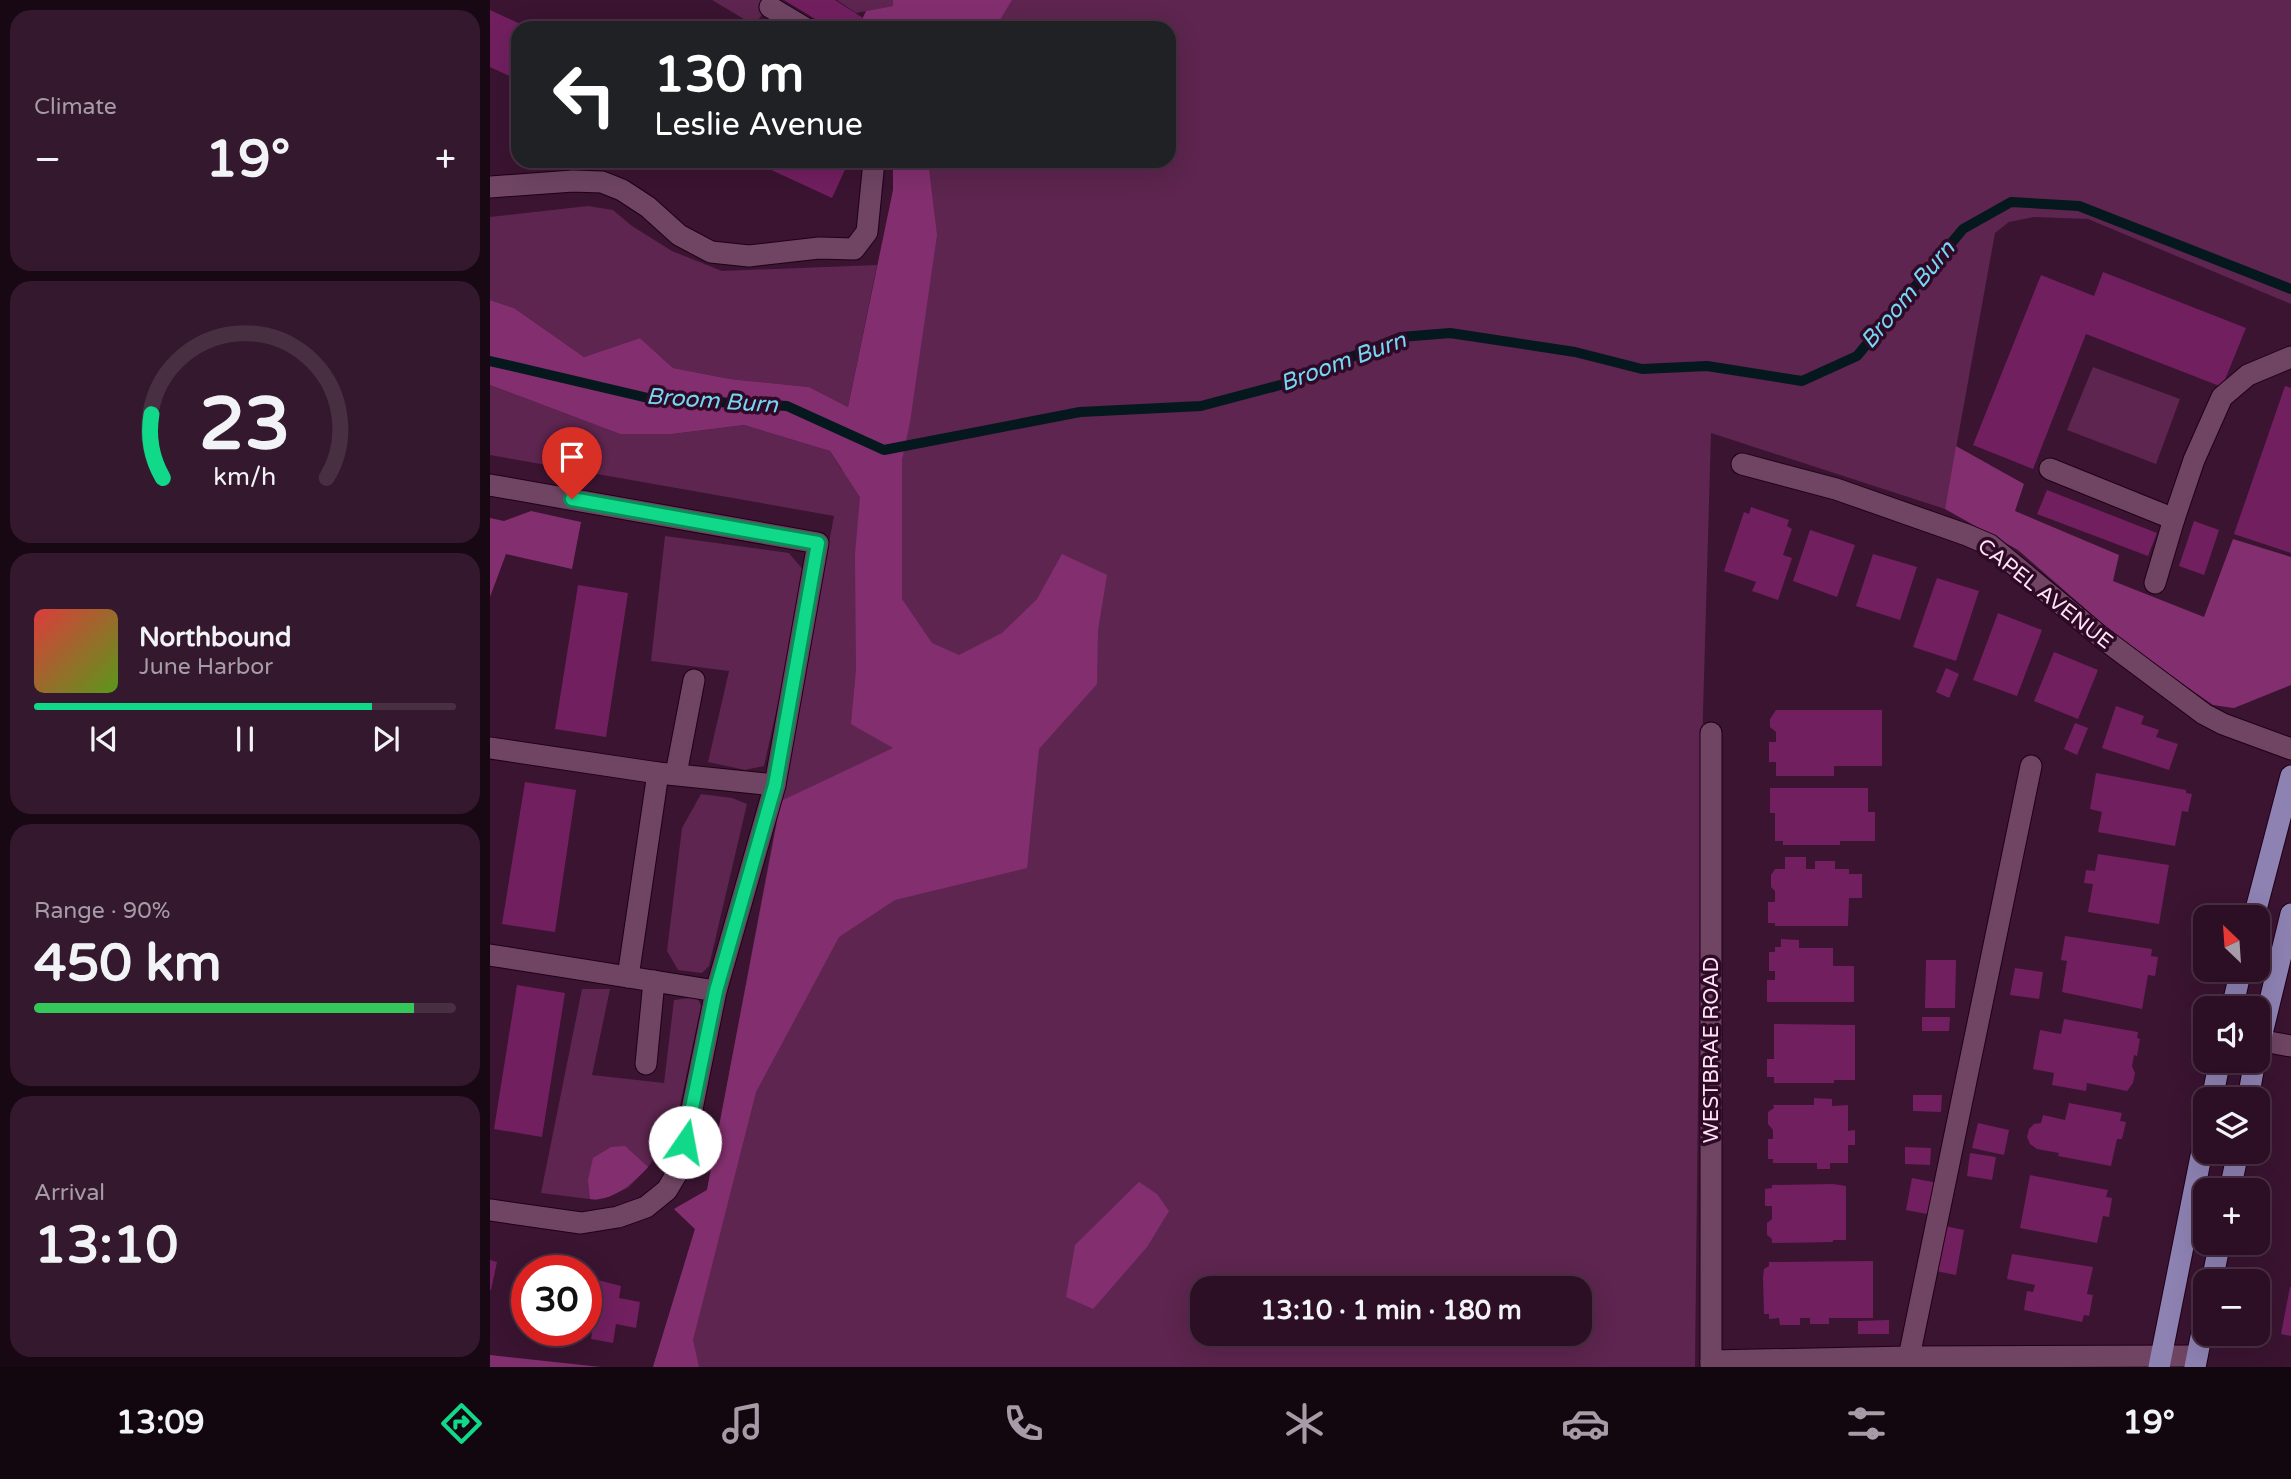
<!DOCTYPE html>
<html lang="en">
<head>
<meta charset="utf-8">
<style>
	:root { --surface:#2c0f25; --page:#34182d; --text:#f1f3f6; --muted:#a69ca7; --line:#482f42; --accent:#11d98a }
	body { margin:0; font-family:"Varela Round",sans-serif; background:var(--page); color:var(--text); height:100vh; display:flex; flex-direction:column; font-size:26px; white-space:nowrap }
	* { box-sizing:border-box; margin:0 }
	p { font-size:23px; color:var(--muted) }
	.icon { flex:none; width:38px; height:38px; fill:none; stroke:currentColor; stroke-width:2; stroke-linecap:round; stroke-linejoin:round }
	.map { position:relative; flex:1; overflow:hidden }
	.side { display:flex; flex-direction:column; gap:10px; padding:10px; background:#180814; width:490px }
	.side>* { flex:none }
	.banner { position:absolute; left:21px; top:21px; width:665px; height:147px; border-radius:21px; box-shadow:0 7px 28px #0002,0 0 0 2px var(--line); background:#202124; color:#fff; overflow:hidden }
	.needle { width:46px; rotate:335deg }
	.tools { position:absolute; left:1703px; top:905px; display:grid; gap:14px }
	.tools a { display:grid; place-items:center; width:77px; height:77px; border-radius:14px; background:var(--surface); box-shadow:0 7px 28px #0002,0 0 0 2px var(--line); font-size:35px }
	.speed { position:absolute; left:21px; top:1255px; display:flex; gap:14px; font-size:35px; font-weight:700; text-align:center }
	.speed>* { display:grid; place-content:center; width:91px; height:91px; border-radius:50%; background:var(--surface); box-shadow:0 7px 28px #0002,0 0 0 2px var(--line); line-height:1 }
	.speed .limit { border:10px solid #d22; background:#fff; color:#111 }
	.pin { position:absolute; display:grid; place-items:center; width:60px; height:60px; color:#fff; margin:-72px -30px; border-radius:50% 50% 50% 0; rotate:-45deg; box-shadow:0 0 7px #0007 }
	.pin .icon { rotate:45deg }
	.me { position:absolute; width:77px; margin:-38px; rotate:12deg; stroke-linejoin:round; filter:drop-shadow(0 0 5px #0008) }
	.turn { display:flex; align-items:center; gap:24px; height:147px; padding:0 28px; font-size:32px }
	.turn .icon { width:91px; height:91px; stroke-width:2.5 }
	.turn b { display:block; font-size:49px; line-height:60px }
	.big { font-size:52px; font-weight:700; line-height:1.1 }
	.side .card { flex:1; display:flex; flex-direction:column; justify-content:center; gap:10px; min-width:0; padding:0 24px; border-radius:21px; background:var(--page) }
	.side .dial { align-items:center; gap:0 }
	.dial svg { height:182px; overflow:visible; fill:none; stroke:var(--line); stroke-width:7; stroke-linecap:round; text-anchor:middle }
	.dial text { fill:var(--text); stroke:none }
	.song { display:flex; align-items:center; gap:21px }
	.cover { width:84px; height:84px; border-radius:10px; background:linear-gradient(135deg,hsl(0 70% 55%),hsl(90 70% 35%)) }
	.played { height:7px; border-radius:4px; background:linear-gradient(90deg,var(--accent) 80%,var(--line) 80%) }
	.keys { display:flex; justify-content:space-around; direction:ltr }
	.heat { display:flex; justify-content:space-between; align-items:center; font-size:38px; direction:ltr }
	.charge { height:10px; border-radius:5px; background:linear-gradient(90deg,#34c759 90%,var(--line) 0) }
	.trip { position:absolute; left:700px; top:1276px; width:402px; height:70px; border-radius:21px; background:var(--surface); box-shadow:0 7px 28px #0002,0 0 0 2px var(--line); font-weight:700; line-height:70px; text-align:center }
	.menu { display:flex; height:112px; justify-content:space-around; align-items:center; background:#12060f; color:var(--muted) }
	.menu .icon { width:49px; height:49px }
	.menu .active { color:var(--accent) }
	.menu b { font-size:32px; color:var(--text) }
	main { display:flex; flex:1; min-height:0 }
	.map>svg:first-child { display:block }
	.green { fill:#5d254f; fill-rule:evenodd }
	.forest { fill:#832f6f }
	.lines { fill:none; stroke-linecap:round; stroke-linejoin:round }
	.stream { stroke:#05181d; stroke-width:10 }
	.building { fill:#721f60 }
	.minor-casing { stroke:#200018; stroke-width:23 }
	.major-casing { stroke:#200018; stroke-width:23 }
	.minor { stroke:#6f4563; stroke-width:21 }
	.major { stroke:#8e82b3; stroke-width:21 }
	.route-casing { stroke:#0b8d5a; stroke-width:18 }
	.route { stroke:#11d98a; stroke-width:12 }
	.labels { text-anchor:middle; dominant-baseline:central; stroke-width:7; stroke-linejoin:round; paint-order:stroke }
	.street-label { font-size:21px; fill:#fde3f4; stroke:#2f0a27 }
	.water-label { font-size:23px; font-style:italic; fill:#74d8f3; stroke:#2f0a27 }
</style>
</head>
<body>
<main>
<section class="side">
<div class="card"><p>Climate</p>
<div class="heat"><a>−</a><b class="big">19°</b><a>+</a></div>
</div>
<div class="card dial"><svg viewBox="0 0 100 80">
<path d="M14 69A42 42 0 1 1 86 69"/>
<path d="M14 69A42 42 0 0 1 9 41" stroke="#11d98a"/>
<text x="50" y="56" font-size="32" font-weight="700">23</text>
<text x="50" y="72" font-size="11">km/h</text>
</svg></div>
<div class="card">
<div class="song"><i class="cover"></i><div><b>Northbound</b><p>June Harbor</p></div></div>
<div class="played"></div>
<div class="keys"><svg class="icon" aria-label="previous" viewBox="0 0 24 24"><path d="M18 5L8 12l10 7zM5 5v14"/></svg><svg class="icon" aria-label="pause" viewBox="0 0 24 24"><path d="M8 5v14M16 5v14"/></svg><svg class="icon" aria-label="next" viewBox="0 0 24 24"><path d="M6 5l10 7-10 7zM19 5v14"/></svg></div>
</div>
<div class="card"><p>Range · 90%</p><b class="big">450 km</b><div class="charge"></div></div>
<div class="card"><p>Arrival</p><b class="big">13:10</b></div>
</section>
<div class="map">
<svg width="1801" height="1367" viewBox="0 0 1801 1367">
	<rect width="100%" height="100%" fill="#3a1431"/>
	<g class="green">
		<path d="M222 0H284L264 25Z"/>
		<path d="M347 0H403L404 6 366 13Z"/>
		<path d="M442 0H1801V304L1598 219 1544 217 1519 222 1505 233 1455 509 1221 433 1212 748 1205 1367H163L205 1229 184 1209 217 1190 344 516 0 455V385L130 434H182L254 425 340 451 352 470 411 161H679V28H437ZM712 1288H1090V1334H712Z"/>
		<path d="M98 206 123 210 142 226 182 251 232 271 387 265 358 407 319 387 240 379 183 368 150 338 94 357 24 308 0 300V217Z"/>
		<path d="M1603 367 1690 399 1666 464 1577 430Z"/>
		<path d="M175 536 299 553 314 571 310 605 274 766 255 770 218 762 239 671 161 661Z"/>
		<path d="M211 794 242 798 257 804 219 966 212 973 188 970 177 951 192 828Z"/>
		<path d="M92 989H120L102 1075 174 1083 184 1000 207 997 211 1006 185 1129 158 1167 138 1188 107 1200 51 1193Z"/>
	</g>
	<g class="forest">
		<path d="M403 0H522L505 28H368L376 11 403 6Z"/>
		<path d="M403 161H438L447 235 420 422 412 460V599L442 643 469 655 512 633 547 599 572 554 617 575 608 630 607 684 549 749 537 868 405 900 349 937 266 1092 203 1340 209 1367H163L205 1229 184 1209 217 1190 291 801 403 748 361 724 366 670 365 554 370 497 340 451 254 425 182 434H130L0 385V300L24 308 94 357 150 338 183 368 240 379 319 387 358 407 403 190Z"/>
		<path d="M1466 446 1534 484 1525 511 1629 555 1623 581 1714 617 1743 539 1801 557V685L1744 708 1723 705 1637 645 1528 550 1455 509Z"/>
		<path d="M41 511 91 522 82 569 16 554 0 597V518L14 521Z"/>
		<path d="M135 1146 158 1167C144 1182 123 1202 100 1199L98 1180 103 1158 121 1147Z"/>
		<path d="M649 1182 667 1194 679 1211 657 1247 603 1309 576 1297 585 1245Z"/>
		<path d="M0 1355 111 1367H0Z"/>
	</g>
	<g class="lines">
		<path class="stream" d="M0 361 158 398 297 406 394 450 590 412 711 406 794 384 911 337 960 333 1085 352 1152 369 1217 366 1312 381 1367 356 1473 229 1521 202 1589 206 1801 289"/>
	</g>
	<g class="building">
		<path d="M294 0H345L373 18 367 28H340Z"/>
		<path d="M0 10 39 28H28V80L0 67Z"/>
		<path d="M271 19 285 28H265Z"/>
		<path d="M262 161H359L342 198Z"/>
		<path d="M1613 272 1756 328 1732 387 1596 334 1543 469 1483 445 1551 275 1604 296Z"/>
		<path d="M1795 386 1801 388V553L1744 534Z"/>
		<path d="M1557 490 1667 533 1658 556 1547 514Z"/>
		<path d="M1261 507 1299 520 1297 526 1302 529 1293 555 1302 558 1288 600 1262 591 1266 582 1234 571 1254 512 1259 514Z"/>
		<path d="M1704 521 1729 530 1714 575 1689 566Z"/>
		<path d="M1320 530 1365 545 1347 597 1303 581Z"/>
		<path d="M1383 554 1427 567 1410 620 1366 606Z"/>
		<path d="M1447 578 1489 591 1466 661 1423 647Z"/>
		<path d="M88 585 138 593 116 737 65 729Z"/>
		<path d="M1508 613 1552 630 1527 696 1483 680Z"/>
		<path d="M1564 652 1608 670 1588 719 1544 701Z"/>
		<path d="M1456 668 1469 674 1459 698 1446 692Z"/>
		<path d="M1626 706 1654 716 1651 724 1669 730 1666 737 1688 744 1679 770 1612 748Z"/>
		<path d="M1286 710H1392V766H1344V776H1286V762H1279V742H1286V732L1280 727V719Z"/>
		<path d="M1585 723 1598 728 1587 755 1574 749Z"/>
		<path d="M1606 773 1696 790V793L1702 794 1698 812 1692 811 1685 846 1608 832 1612 812 1600 809Z"/>
		<path d="M35 782 86 790 65 932 12 924Z"/>
		<path d="M1280 788H1378V812H1385V841H1350V845H1293V841H1285V813H1280Z"/>
		<path d="M1608 854 1679 865 1669 924 1598 912 1603 884 1594 883 1596 870 1605 871Z"/>
		<path d="M1295 857H1316V869H1325V861H1345V869H1359V874H1372V898H1359L1358 926H1285V923H1278V902H1285V891L1281 887V875L1285 869H1295Z"/>
		<path d="M1575 936 1662 949 1661 956 1668 957 1665 976 1658 975 1652 1009 1572 992 1577 961 1571 960Z"/>
		<path d="M1291 939 1309 940V948H1343V966H1364V1002H1277V980H1285V971H1279V952H1285V947H1291Z"/>
		<path d="M1436 960H1466L1465 1008H1435Z"/>
		<path d="M1525 968 1553 972 1549 999 1520 995Z"/>
		<path d="M27 985 75 993 52 1137 4 1129Z"/>
		<path d="M1432 1017H1460L1459 1031H1432Z"/>
		<path d="M1574 1019 1648 1032 1647 1038 1650 1039 1647 1056 1644 1055 1642 1066 1645 1073 1643 1083 1637 1091 1597 1083 1596 1091 1562 1085 1564 1073 1543 1069 1550 1030 1571 1034Z"/>
		<path d="M1284 1024 1365 1025V1080H1344V1083H1284V1077H1277V1059H1284Z"/>
		<path d="M1423 1095H1452L1451 1112 1423 1111Z"/>
		<path d="M1324 1098 1342 1099V1106L1358 1105V1131L1365 1130V1145H1358V1163H1340V1169H1327V1163H1283V1159H1278V1139H1283V1130L1278 1124V1112L1284 1108 1283 1105H1324Z"/>
		<path d="M1579 1103 1632 1113 1630 1121 1636 1122 1632 1139H1627L1621 1166 1568 1156 1569 1153 1547 1149 1540 1144 1537 1137 1539 1129 1544 1124 1551 1123 1553 1115 1575 1120Z"/>
		<path d="M1488 1123 1519 1130 1514 1155 1482 1148Z"/>
		<path d="M1415 1147 1441 1148 1440 1165 1415 1164Z"/>
		<path d="M1480 1153 1506 1157 1502 1180 1477 1176Z"/>
		<path d="M1540 1175 1618 1190 1616 1197 1622 1198 1619 1217 1613 1216 1607 1243 1530 1228Z"/>
		<path d="M1422 1178 1448 1183 1442 1215 1416 1210Z"/>
		<path d="M1343 1184 1356 1186V1240H1343V1242L1282 1243V1239L1277 1235V1223L1282 1219V1206H1275V1189L1282 1188V1185Z"/>
		<path d="M1455 1226 1474 1230 1466 1275 1446 1271Z"/>
		<path d="M1522 1254 1603 1267 1597 1294 1603 1295 1599 1316 1594 1315 1592 1322 1534 1310 1537 1291 1543 1292 1545 1285 1517 1279Z"/>
		<path d="M0 1260 7 1262 1 1290H0Z"/>
		<path d="M1383 1261V1318H1339V1324H1320V1318H1310V1325H1290L1289 1318 1279 1319V1314H1274L1273 1278 1274 1269 1279 1266V1262Z"/>
		<path d="M34 1269H37V1306L28 1304Z"/>
		<path d="M96 1277 131 1286 129 1298 150 1302 146 1328 126 1324 123 1343 101 1339 102 1333 96 1332Z"/>
		<path d="M1800 1287H1801V1336L1791 1334Z"/>
		<path d="M1399 1320V1334H1368V1321Z"/>
		<path d="M74 1330H86L84 1339 72 1337Z"/>
	</g>
	<g class="lines">
		<g class="minor-casing">
			<g id="minor">
				<path d="M280 7 315 28"/>
				<path d="M0 187 83 181 112 182 132 190 158 207 189 235 221 252 259 256 329 248 364 249 377 232 384 161"/>
				<path d="M1252 464 1346 489 1477 535 1500 545 1611 637 1714 714 1733 724 1801 749"/>
				<path d="M1560 469 1684 519 1704 460 1732 397 1758 375 1801 357"/>
				<path d="M0 485 328 543 285 785 226 991 190 1168 177 1190 156 1207 128 1217 91 1223 0 1210"/>
				<path d="M1665 583 1684 519"/>
				<path d="M0 748 168 773 285 785"/>
				<path d="M186 774 204 680"/>
				<path d="M0 955 226 991"/>
				<path d="M138 977 168 773"/>
				<path d="M1768 1040 1801 1046"/>
				<path d="M156 1064 164 981"/>
				<path d="M1419 1357 1541 766"/>
				<path d="M1221 1361 1419 1357 1707 1356"/>
				<path d="M1221 1367V733"/>
			</g>
		</g>
		<g class="major-casing">
			<g id="major">
				<path d="M1764 917 1801 776"/>
				<path d="M1742 1008 1751 970"/>
				<path d="M1768 1050 1801 914"/>
				<path d="M1722 1099 1730 1060"/>
				<path d="M1758 1099 1765 1060"/>
				<path d="M1740 1190 1748 1152"/>
				<path d="M1722 1281 1730 1242"/>
				<path d="M1669 1367 1715 1136"/>
				<path d="M1705 1367 1715 1317"/>
			</g>
		</g>
		<use href="#minor" class="minor"/>
		<use href="#major" class="major"/>
	</g>
	<g class="lines">
		<g class="route-casing">
			<path id="route" d="M82 499 328 543 285 785 226 991 195 1142"/>
		</g>
		<use href="#route" class="route"/>
	</g>
	<g class="labels">
		<g class="street-label">
			<text transform="translate(1555 594) rotate(38)">CAPEL AVENUE</text>
			<text transform="translate(1221 1050) rotate(-90)">WESTBRAE ROAD</text>
		</g>
		<g class="water-label">
			<text transform="translate(1418 295) rotate(-50)">Broom Burn</text>
			<text transform="translate(853 362) rotate(-20)">Broom Burn</text>
			<text transform="translate(222 401) rotate(4)">Broom Burn</text>
		</g>
	</g>
</svg>
<div class="tools">
<a><svg class="needle" viewBox="-14 -14 28 28"><path d="M0-13l5 13h-10z" fill="#e53935"/><path d="M0 13l5-13h-10z" fill="#a69ca7"/></svg></a>
<a><svg class="icon" aria-label="sound" viewBox="0 0 24 24"><path d="M4 9h4l5-4v14l-5-4H4zM17 9q2 3 0 6"/></svg></a>
<a><svg class="icon" aria-label="layers" viewBox="0 0 24 24"><path d="M12 4l9 5-9 5-9-5zM3 14l9 5 9-5"/></svg></a>
<a>+</a>
<a>−</a>
</div>
<div class="speed"><div class="limit">30</div></div>
<div class="pin" style="left:82px;top:499px;background:#d93025"><svg class="icon" aria-label="arrive" viewBox="0 0 24 24"><path d="M6 21V4h12l-3 4 3 4H6"/></svg></div>
<svg class="me" style="left:195px;top:1142px" viewBox="-20 -20 40 40"><circle r="19" fill="#fff"/><path d="M0-13L10 11 0 6-10 11z" fill="#11d98a"/></svg>
<div class="trip">13:10 · 1 min · 180 m</div>
<div class="banner">
<div class="turn"><svg class="icon" aria-label="left" viewBox="0 0 24 24"><path d="M17 20v-9H6M10 6l-5 5 5 5"/></svg><div><b>130 m</b>Leslie Avenue</div></div>
</div>
</div>
</main>
<nav class="menu">
<b>13:09</b>
<svg class="icon active" aria-label="directions" viewBox="0 0 24 24"><path d="M12 3l9 9-9 9-9-9zM9 14v-3h6M13 9l2 2-2 2"/></svg>
<svg class="icon" aria-label="music" viewBox="0 0 24 24"><path d="M9 18V5l10-2v13"/><circle cx="6" cy="18" r="3"/><circle cx="16" cy="16" r="3"/></svg>
<svg class="icon" aria-label="phone" viewBox="0 0 24 24"><path d="M5 4h4l2 5-3 2q2 4 5 5l2-3 5 2v4C11 20 4 13 5 4z"/></svg>
<svg class="icon" aria-label="climate" viewBox="0 0 24 24"><path d="M12 3v18M4 7l16 10M4 17L20 7"/></svg>
<svg class="icon" aria-label="car" viewBox="0 0 24 24"><path d="M5 17H2v-5l4-1 3-4h7l3 4 3 1v5h-3M9 17h6M6 11h13"/><circle cx="7" cy="17" r="2"/><circle cx="17" cy="17" r="2"/></svg>
<svg class="icon" aria-label="filters" viewBox="0 0 24 24"><path d="M4 7h16M4 17h16"/><circle cx="9" cy="7" r="2"/><circle cx="15" cy="17" r="2"/></svg>
<b>19°</b>
</nav>
</body>
</html>
